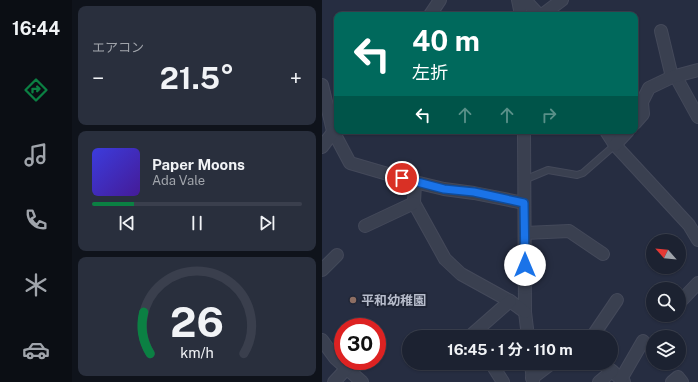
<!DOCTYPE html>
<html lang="ja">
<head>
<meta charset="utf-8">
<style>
	:root { --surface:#1c2231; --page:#292f3d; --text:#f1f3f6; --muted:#a0a4ab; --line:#3a3f4d; --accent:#0b8043 }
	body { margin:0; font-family:"Public Sans","Noto Sans JP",sans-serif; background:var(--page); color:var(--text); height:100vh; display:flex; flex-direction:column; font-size:15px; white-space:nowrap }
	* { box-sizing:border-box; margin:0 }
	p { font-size:13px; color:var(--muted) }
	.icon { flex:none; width:22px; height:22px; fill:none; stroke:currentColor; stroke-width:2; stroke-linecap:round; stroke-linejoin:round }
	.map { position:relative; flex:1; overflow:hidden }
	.details { display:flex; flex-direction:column; gap:6px; padding:6px; background:#0f131b; width:250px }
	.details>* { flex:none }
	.hud { position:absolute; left:12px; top:12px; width:304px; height:122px; border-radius:8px; box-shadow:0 1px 3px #0004,0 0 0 1px var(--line); background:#00695c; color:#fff; overflow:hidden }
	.needle { width:26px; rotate:297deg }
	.fabs { position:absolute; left:324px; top:234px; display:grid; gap:8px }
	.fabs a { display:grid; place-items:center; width:40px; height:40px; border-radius:50%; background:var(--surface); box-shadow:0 1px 3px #0004,0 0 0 1px var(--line); font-size:20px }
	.speed { position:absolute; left:12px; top:318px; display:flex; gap:8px; font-size:20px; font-weight:700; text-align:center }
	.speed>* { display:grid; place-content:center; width:52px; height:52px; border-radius:50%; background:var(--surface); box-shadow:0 1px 3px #0004,0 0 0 1px var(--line); line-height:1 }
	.speed .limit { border:6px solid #d22; background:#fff; color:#111 }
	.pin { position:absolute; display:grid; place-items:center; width:34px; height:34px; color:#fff; margin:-17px; border:2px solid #fff; border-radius:50%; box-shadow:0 1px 4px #0007 }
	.me { position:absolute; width:44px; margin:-22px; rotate:0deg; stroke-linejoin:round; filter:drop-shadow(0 0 3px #0008) }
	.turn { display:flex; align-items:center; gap:14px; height:84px; padding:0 12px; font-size:18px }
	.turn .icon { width:52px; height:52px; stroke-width:2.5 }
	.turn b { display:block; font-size:28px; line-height:34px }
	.lanes { display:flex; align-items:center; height:38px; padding:0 12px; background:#0003; justify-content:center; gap:20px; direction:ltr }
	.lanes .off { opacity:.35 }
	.big { font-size:30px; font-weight:700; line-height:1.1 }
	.details .card { flex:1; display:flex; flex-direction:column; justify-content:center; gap:6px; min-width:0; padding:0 14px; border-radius:8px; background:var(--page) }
	.details .dial { align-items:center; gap:0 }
	.dial svg { height:104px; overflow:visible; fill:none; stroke:var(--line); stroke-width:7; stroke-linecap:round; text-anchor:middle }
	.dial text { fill:var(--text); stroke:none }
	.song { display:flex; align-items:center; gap:12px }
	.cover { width:48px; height:48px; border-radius:6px; background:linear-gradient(135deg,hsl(240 70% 55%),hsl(260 70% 35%)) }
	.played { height:4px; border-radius:2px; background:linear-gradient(90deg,var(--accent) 20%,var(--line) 20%) }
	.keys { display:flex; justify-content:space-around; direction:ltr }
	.heat { display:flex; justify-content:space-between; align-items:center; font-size:22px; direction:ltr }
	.trip { position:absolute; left:80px; top:330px; width:216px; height:40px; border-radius:20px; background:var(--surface); box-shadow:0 1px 3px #0004,0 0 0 1px var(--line); font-weight:700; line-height:40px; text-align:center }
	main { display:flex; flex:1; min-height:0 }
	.tab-bar { display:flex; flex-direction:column; width:72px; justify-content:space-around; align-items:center; background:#0b0e14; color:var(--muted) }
	.tab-bar .icon { width:28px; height:28px }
	.tab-bar .on { color:var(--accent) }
	.tab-bar b { font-size:18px; color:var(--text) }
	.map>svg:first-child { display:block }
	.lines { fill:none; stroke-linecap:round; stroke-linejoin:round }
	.lane-casing { stroke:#44495a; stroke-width:8 }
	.street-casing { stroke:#44495a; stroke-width:14 }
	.lane { stroke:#3a4050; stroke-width:6 }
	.street { stroke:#3a4050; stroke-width:12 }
	.route-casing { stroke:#114b97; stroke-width:10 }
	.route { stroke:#1a73e8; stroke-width:7 }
	.education-dot { fill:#8d6e63; stroke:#1f2536; stroke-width:1.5 }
	.labels { text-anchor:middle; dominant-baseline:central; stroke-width:4; stroke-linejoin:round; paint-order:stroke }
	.poi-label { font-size:13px; font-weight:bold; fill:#b7bccb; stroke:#1f2536; text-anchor:start }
</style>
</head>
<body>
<main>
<nav class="tab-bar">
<b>16:44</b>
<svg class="icon on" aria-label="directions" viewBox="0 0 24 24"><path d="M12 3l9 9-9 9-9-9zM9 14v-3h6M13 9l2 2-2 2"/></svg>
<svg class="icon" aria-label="music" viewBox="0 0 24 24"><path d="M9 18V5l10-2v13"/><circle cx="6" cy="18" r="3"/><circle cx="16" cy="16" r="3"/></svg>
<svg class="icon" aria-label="phone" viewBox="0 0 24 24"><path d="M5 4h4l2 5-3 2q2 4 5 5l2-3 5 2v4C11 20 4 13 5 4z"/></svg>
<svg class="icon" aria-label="climate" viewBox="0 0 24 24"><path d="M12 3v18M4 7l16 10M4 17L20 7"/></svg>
<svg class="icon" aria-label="car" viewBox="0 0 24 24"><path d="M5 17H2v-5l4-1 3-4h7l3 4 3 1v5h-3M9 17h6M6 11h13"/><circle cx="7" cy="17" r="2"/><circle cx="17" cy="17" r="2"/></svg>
</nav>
<section class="details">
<div class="card"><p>エアコン</p>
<div class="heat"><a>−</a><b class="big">21.5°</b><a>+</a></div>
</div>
<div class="card">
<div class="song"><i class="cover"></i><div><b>Paper Moons</b><p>Ada Vale</p></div></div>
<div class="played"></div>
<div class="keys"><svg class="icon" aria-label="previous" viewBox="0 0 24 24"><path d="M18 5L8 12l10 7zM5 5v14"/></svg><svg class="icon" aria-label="pause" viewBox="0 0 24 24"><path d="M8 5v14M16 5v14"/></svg><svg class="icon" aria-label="next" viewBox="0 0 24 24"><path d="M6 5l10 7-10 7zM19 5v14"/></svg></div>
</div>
<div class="card dial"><svg viewBox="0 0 100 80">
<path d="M14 69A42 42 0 1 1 86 69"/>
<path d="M14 69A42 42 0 0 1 9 37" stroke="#0b8043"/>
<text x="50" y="56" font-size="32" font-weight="700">26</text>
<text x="50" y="72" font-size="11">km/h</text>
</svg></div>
</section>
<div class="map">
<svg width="376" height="382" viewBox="0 0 376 382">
	<rect width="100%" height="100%" fill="#262d41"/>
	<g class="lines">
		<g class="lane-casing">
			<path id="lane" d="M202 180 226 170 255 175 261 173 293 145"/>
		</g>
		<g class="street-casing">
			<g id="street">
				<path d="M196 0 199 15"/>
				<path d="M203 0 217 15"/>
				<path d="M108 15 118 0"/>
				<path d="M220 15 240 0"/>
				<path d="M339 31 350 77"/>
				<path d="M354 77 376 117"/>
				<path d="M0 85 11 131 28 163 93 182 122 189 152 193 202 203"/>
				<path d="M313 123 321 114 320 102 327 88 350 77 376 70"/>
				<path d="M202 131 203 312 206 337"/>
				<path d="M284 131 293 145 367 225 376 240"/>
				<path d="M293 145 306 131"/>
				<path d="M0 147 15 127"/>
				<path d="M93 182 92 203 123 259 139 274 188 301 203 312"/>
				<path d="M43 226 92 203"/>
				<path d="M203 233 247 231 281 254"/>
				<path d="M0 270 15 255"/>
				<path d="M357 303 376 283"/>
				<path d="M147 337 188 301"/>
				<path d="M270 337 295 300"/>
				<path d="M0 340 13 358 40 382"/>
				<path d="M169 363 181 382"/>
				<path d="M209 363 211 382"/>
				<path d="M280 363 290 371 302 382"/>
				<path d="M210 378 230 363"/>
				<path d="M299 379 321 341"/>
				<path d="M12 382 25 368"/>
				<path d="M277 382 290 371"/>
				<path d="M350 382 356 377 360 382"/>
			</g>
		</g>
		<use href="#lane" class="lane"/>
		<use href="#street" class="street"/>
	</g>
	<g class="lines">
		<g class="route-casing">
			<path id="route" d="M80 178 122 189 152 192 202 203 203 265"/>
		</g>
		<use href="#route" class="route"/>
	</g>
	<circle class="education-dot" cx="31" cy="300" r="4"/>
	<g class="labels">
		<g class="poi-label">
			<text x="39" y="300">平和幼稚園</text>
		</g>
	</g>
</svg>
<div class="fabs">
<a><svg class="needle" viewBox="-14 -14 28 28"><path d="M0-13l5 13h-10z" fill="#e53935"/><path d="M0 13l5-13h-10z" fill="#a0a4ab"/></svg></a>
<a><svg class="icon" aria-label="search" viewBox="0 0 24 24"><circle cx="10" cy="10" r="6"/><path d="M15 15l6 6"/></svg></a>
<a><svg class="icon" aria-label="layers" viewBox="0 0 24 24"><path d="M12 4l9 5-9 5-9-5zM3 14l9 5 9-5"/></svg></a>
</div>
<div class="speed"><div class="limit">30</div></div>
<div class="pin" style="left:80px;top:178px;background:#d93025"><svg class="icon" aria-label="arrive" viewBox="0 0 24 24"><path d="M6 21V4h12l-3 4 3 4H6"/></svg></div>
<svg class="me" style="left:203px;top:265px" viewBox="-20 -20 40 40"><circle r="19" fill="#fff"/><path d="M0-13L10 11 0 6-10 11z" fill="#1a73e8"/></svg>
<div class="trip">16:45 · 1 分 · 110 m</div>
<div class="hud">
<div class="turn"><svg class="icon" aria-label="left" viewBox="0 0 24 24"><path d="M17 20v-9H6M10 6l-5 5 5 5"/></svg><div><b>40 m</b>左折</div></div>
<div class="lanes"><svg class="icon" aria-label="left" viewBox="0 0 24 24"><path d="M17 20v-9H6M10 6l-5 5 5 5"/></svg><svg class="icon off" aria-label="ahead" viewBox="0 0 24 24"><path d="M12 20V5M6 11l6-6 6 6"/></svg><svg class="icon off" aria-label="ahead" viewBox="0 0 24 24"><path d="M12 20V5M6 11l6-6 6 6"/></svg><svg class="icon off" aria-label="right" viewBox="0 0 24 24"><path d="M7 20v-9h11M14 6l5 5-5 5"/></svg></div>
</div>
</div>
</main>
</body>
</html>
